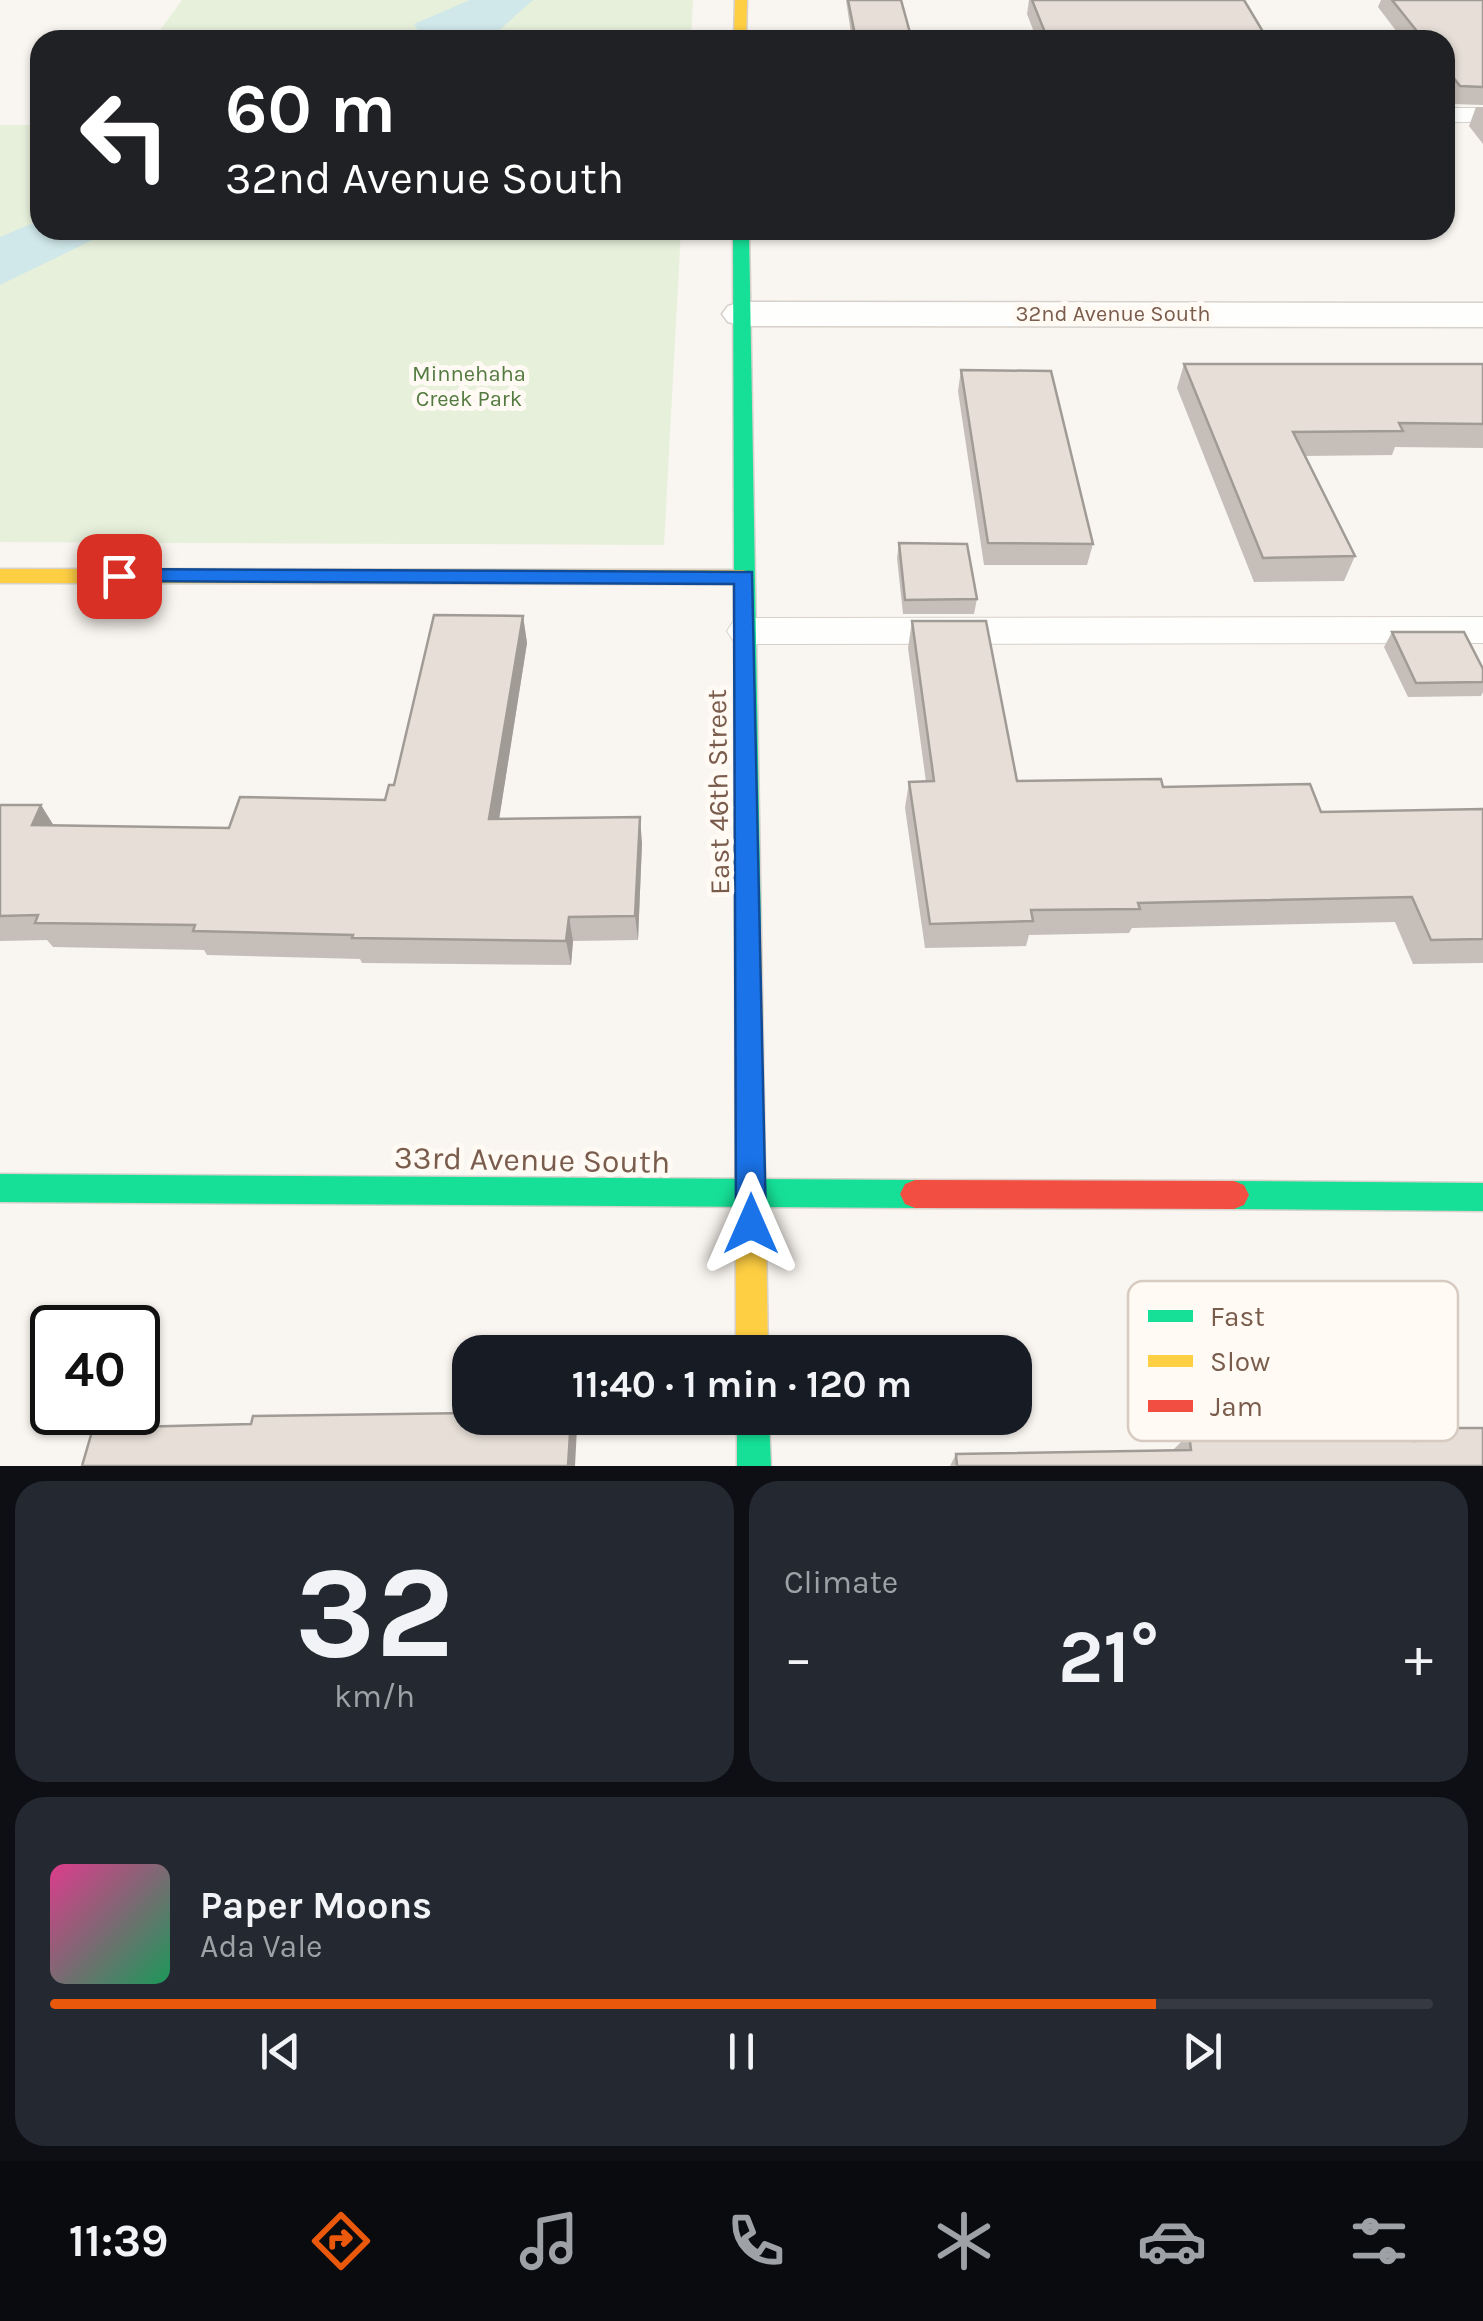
<!DOCTYPE html>
<html lang="en">
<head>
<meta charset="utf-8">
<style>
	:root { --surface:#171b24; --page:#242831; --text:#f1f3f6; --muted:#9ea1a6; --line:#363941; --accent:#ea580c }
	body { margin:0; font-family:Karla,sans-serif; background:var(--page); color:var(--text); height:100vh; display:flex; flex-direction:column; font-size:38px; white-space:nowrap }
	* { box-sizing:border-box; margin:0 }
	p { font-size:32px; color:var(--muted) }
	.icon { flex:none; width:55px; height:55px; fill:none; stroke:currentColor; stroke-width:2; stroke-linecap:round; stroke-linejoin:round }
	.map { position:relative; height:1466px; overflow:hidden }
	.sheet { display:flex; flex-direction:column; gap:15px; padding:15px; background:#0d0f14; flex:1 }
	.sheet>* { flex:none }
	.guide { position:absolute; left:30px; top:30px; width:1425px; height:210px; border-radius:30px; box-shadow:0 2px 8px #0004; background:#202124; color:#fff; overflow:hidden }
	.speed { position:absolute; left:30px; top:1305px; display:flex; gap:20px; font-size:50px; font-weight:700; text-align:center }
	.speed>* { display:grid; place-content:center; width:130px; height:130px; border-radius:50%; background:var(--surface); box-shadow:0 2px 8px #0004; line-height:1 }
	.speed .limit { border:5px solid #111; border-radius:15px; background:#fff; color:#111 }
	.pin { position:absolute; display:grid; place-items:center; width:85px; height:85px; color:#fff; margin:-42px; border-radius:20px; box-shadow:0 5px 15px #0006 }
	.me { position:absolute; width:110px; margin:-55px; rotate:0deg; stroke-linejoin:round; filter:drop-shadow(0 0 8px #0008) }
	.turn { display:flex; align-items:center; gap:35px; height:210px; padding:0 30px; font-size:45px }
	.turn .icon { width:130px; height:130px; stroke-width:2.5 }
	.turn b { display:block; font-size:70px; line-height:85px }
	.big { font-size:75px; font-weight:700; line-height:1.1 }
	.sheet .widget { flex:1; display:flex; flex-direction:column; justify-content:center; gap:15px; min-width:0; padding:0 35px; border-radius:30px; background:var(--page) }
	.sheet .dial { align-items:center; gap:0 }
	.dial b { font-size:130px; line-height:1 }
	.song { display:flex; align-items:center; gap:30px }
	.cover { width:120px; height:120px; border-radius:15px; background:linear-gradient(135deg,hsl(330 70% 55%),hsl(150 70% 35%)) }
	.played { height:10px; border-radius:5px; background:linear-gradient(90deg,var(--accent) 80%,var(--line) 80%) }
	.keys { display:flex; justify-content:space-around; direction:ltr }
	.heat { display:flex; justify-content:space-between; align-items:center; font-size:55px; direction:ltr }
	.sheet .tiles { flex:1; display:grid; gap:15px; grid-template-columns:1fr 1fr }
	.widget:last-child { grid-column:span 2 }
	.trip { position:absolute; left:452px; top:1335px; width:580px; height:100px; border-radius:30px; background:var(--surface); box-shadow:0 2px 8px #0004; font-weight:700; line-height:100px; text-align:center }
	.tabs { display:flex; height:160px; justify-content:space-around; align-items:center; background:#090b0e; color:var(--muted) }
	.tabs .icon { width:70px; height:70px }
	.tabs .selected { color:var(--accent) }
	.tabs b { font-size:45px; color:var(--text) }
	.map>svg:first-child { display:block }
	.green { fill:#e7f0db }
	.water { fill:#d0e8ea }
	.lines { fill:none; stroke-linecap:round; stroke-linejoin:round }
	.lane-casing { stroke:#d7d1cb; stroke-width:2 }
	.street-casing { stroke:#d7d1cb; stroke-width:3 }
	.fast-casing { stroke:#d9d2cb; stroke-width:3 }
	.slow-casing { stroke:#d9d2cb; stroke-width:3 }
	.jam-casing { stroke:#d9d2cb; stroke-width:3 }
	.lane { fill:#fefefd; fill-rule:evenodd }
	.street { fill:#fefefd; fill-rule:evenodd }
	.fast { fill:#16e098; fill-rule:evenodd }
	.slow { fill:#ffcf43; fill-rule:evenodd }
	.jam { fill:#f24e42; fill-rule:evenodd }
	.wall { fill:#c6bfb9 }
	.shaded-wall { fill:#a19b96 }
	.building { fill:#e6ded7; stroke:#a19b96; stroke-width:2.5 }
	.route { fill:#1a73e8; stroke:#114b97; stroke-width:2.5 }
	.labels { text-anchor:middle; dominant-baseline:central; stroke-width:10; stroke-linejoin:round; paint-order:stroke }
	.far-street-label { font-size:22px; fill:#7a5c4d; stroke:#fffaf3 }
	.far-park-label { font-size:22px; fill:#537a41; stroke:#fffaf3 }
	.street-label { font-size:28px; fill:#7a5c4d; stroke:#fffaf3 }
	.near-street-label { font-size:32px; fill:#7a5c4d; stroke:#fffaf3 }
	.key { fill:#fffaf3; stroke:#d7cbc1; stroke-width:2.5 }
	.key-label { font-size:28px; fill:#7a5c4d }
</style>
</head>
<body>
<div class="map">
<svg width="1483" height="1466" viewBox="0 0 1483 1466">
	<rect width="100%" height="100%" fill="#f9f5f0"/>
	<g class="green">
		<path d="M182 0H693L691 40H153Z"/>
		<path d="M0 125H40V230H681L664 545 0 542Z"/>
	</g>
	<g class="water">
		<path d="M470 0H533L488 40H424L414 24Z"/>
		<path d="M40 220V230H113L0 285V237Z"/>
	</g>
	<g class="lines">
		<g class="lane-casing">
			<g id="lane">
				<rect x="1445" y="108" width="38" height="14"/>
				<path d="M1483 617V643L746 644 733 640 727 631 733 622 746 618Z"/>
			</g>
		</g>
		<g class="street-casing">
			<path id="street" d="M742 302 1483 303V327L742 326 728 322 722 314 728 306Z"/>
		</g>
		<g class="fast-casing">
			<g id="fast">
				<path d="M733 230H749L761 931 757 939 748 942 739 939 735 931Z"/>
				<path d="M0 1174 915 1180 925 1184 930 1194 925 1204 915 1208 0 1202Z"/>
				<path d="M1234 1181 1483 1183V1211L1234 1209 1224 1205 1219 1195 1224 1185Z"/>
				<path d="M737 1418H769L771 1466H737Z"/>
			</g>
		</g>
		<g class="slow-casing">
			<g id="slow">
				<path d="M735 0H747L746 40H734Z"/>
				<path d="M0 569 744 570 754 577 744 584 0 583Z"/>
				<path d="M748 920 757 923 761 931 768 1352H736L735 931 739 923Z"/>
			</g>
		</g>
		<g class="jam-casing">
			<path id="jam" d="M915 1180 1234 1181 1244 1185 1249 1195 1244 1205 1234 1209 915 1208 905 1204 900 1194 905 1184Z"/>
		</g>
		<use href="#lane" class="lane"/>
		<use href="#street" class="street"/>
		<use href="#fast" class="fast"/>
		<use href="#slow" class="slow"/>
		<use href="#jam" class="jam"/>
	</g>
	<g class="wall">
		<path d="M846 0H901L912 40H852Z"/>
		<path d="M1029 0H1244L1268 40H1037L1027 14Z"/>
		<path d="M1381 0H1483V105L1452 104 1445 95V40H1403L1378 7Z"/>
		<path d="M1476 107H1483V144L1469 126Z"/>
		<path d="M886 230H954V235L887 234Z"/>
		<path d="M1113 230H1367L1366 233H1114Z"/>
		<path d="M1184 364H1483V448L1395 447 1392 455 1305 456 1355 556 1344 581 1254 582 1177 388Z"/>
		<path d="M961 370 1093 544 1087 565H984L958 391Z"/>
		<path d="M899 543 977 599 974 614H903L897 558Z"/>
		<path d="M523 616 527 643 499 819 642 843 638 940 573 941 571 965 362 963 360 959 207 955 204 950 53 947 47 940 0 941V805H41L54 826 229 828 385 800Z"/>
		<path d="M912 621 1017 781 1163 787 1321 812 1483 809V963L1413 964 1395 922 1132 928 1129 933 1029 935 1026 946 925 948 905 808 909 782H926L908 648Z"/>
		<path d="M1392 632 1483 669V692L1481 696 1408 697 1384 647Z"/>
		<path d="M1412 1428 1483 1466H950L956 1454 1173 1450 1189 1434 1394 1440Z"/>
	</g>
	<g class="shaded-wall">
		<path d="M523 616 527 643 495 845 489 819Z"/>
		<path d="M41 805 57 831 32 825Z"/>
		<path d="M640 817 642 843 638 940 635 916Z"/>
		<path d="M569 917 573 941 571 965 566 941Z"/>
		<path d="M571 1418H573L577 1428 575 1466H568Z"/>
	</g>
	<g class="building">
		<path d="M848 0H901L912 40H856Z"/>
		<path d="M1032 0H1244L1268 40H1048Z"/>
		<path d="M1392 0H1483V87L1460 86 1445 67V40H1424Z"/>
		<path d="M1184 364H1483V424L1399 423 1403 431 1293 432 1355 556 1263 558Z"/>
		<path d="M961 370 1051 371 1093 544 988 543Z"/>
		<path d="M899 543 967 544 977 599 905 600Z"/>
		<path d="M434 615 523 616 489 819 640 817 635 916 569 917 566 941 352 938 353 935 193 931 195 925 35 923 38 915 0 916V805H41L32 825 229 828 240 797 385 800 389 785H394Z"/>
		<path d="M912 621H986L1017 781 1161 779 1163 787 1310 784 1321 812 1483 809V939L1431 940 1412 897 1138 903 1140 909 1031 910 1033 921 930 924 909 782 934 781Z"/>
		<path d="M1392 632H1464L1483 669V682L1416 683Z"/>
		<path d="M470 1413V1418H571L568 1466H82L93 1428 251 1424 253 1416Z"/>
		<path d="M1412 1428H1483V1466H957L956 1454 1191 1450 1189 1434 1415 1441Z"/>
	</g>
	<path class="route" d="M119 569 752 572 766 1224 761 1235 751 1239 740 1235 736 1224 734 584 112 581 109 576Z"/>
	<g class="labels">
		<g class="far-street-label">
			<text x="1113" y="314">32nd Avenue South</text>
		</g>
		<g class="far-park-label">
			<text x="469" y="374">Minnehaha<tspan x="469" dy="25">Creek Park</tspan></text>
		</g>
		<g class="street-label">
			<text transform="translate(718 792) rotate(-91)">East 46th Street</text>
		</g>
		<g class="near-street-label">
			<text transform="translate(532 1160) rotate(1)">33rd Avenue South</text>
		</g>
	</g>
	<rect x="1128" y="1281" width="330" height="160" rx="15" class="key"/>
	<rect x="1148" y="1310" width="45" height="12" fill="#16e098"/>
	<rect x="1148" y="1355" width="45" height="12" fill="#ffcf43"/>
	<rect x="1148" y="1400" width="45" height="12" fill="#f24e42"/>
	<g class="key-label">
		<text x="1210" y="1326">Fast</text>
		<text x="1210" y="1371">Slow</text>
		<text x="1210" y="1416">Jam</text>
	</g>
</svg>
<div class="speed"><div class="limit">40</div></div>
<div class="pin" style="left:119px;top:576px;background:#d93025"><svg class="icon" aria-label="arrive" viewBox="0 0 24 24"><path d="M6 21V4h12l-3 4 3 4H6"/></svg></div>
<svg class="me" style="left:751px;top:1224px" viewBox="-20 -20 40 40"><path d="M0-17L14 15 0 8-14 15z" fill="#1a73e8" stroke="#fff" stroke-width="4"/></svg>
<div class="trip">11:40 · 1 min · 120 m</div>
<div class="guide">
<div class="turn"><svg class="icon" aria-label="left" viewBox="0 0 24 24"><path d="M17 20v-9H6M10 6l-5 5 5 5"/></svg><div><b>60 m</b>32nd Avenue South</div></div>
</div>
</div>
<section class="sheet">
<div class="tiles">
<div class="widget dial"><b>32</b><p>km/h</p></div>
<div class="widget"><p>Climate</p>
<div class="heat"><a>−</a><b class="big">21°</b><a>+</a></div>
</div>
<div class="widget">
<div class="song"><i class="cover"></i><div><b>Paper Moons</b><p>Ada Vale</p></div></div>
<div class="played"></div>
<div class="keys"><svg class="icon" aria-label="previous" viewBox="0 0 24 24"><path d="M18 5L8 12l10 7zM5 5v14"/></svg><svg class="icon" aria-label="pause" viewBox="0 0 24 24"><path d="M8 5v14M16 5v14"/></svg><svg class="icon" aria-label="next" viewBox="0 0 24 24"><path d="M6 5l10 7-10 7zM19 5v14"/></svg></div>
</div>
</div>
</section>
<nav class="tabs">
<b>11:39</b>
<svg class="icon selected" aria-label="directions" viewBox="0 0 24 24"><path d="M12 3l9 9-9 9-9-9zM9 14v-3h6M13 9l2 2-2 2"/></svg>
<svg class="icon" aria-label="music" viewBox="0 0 24 24"><path d="M9 18V5l10-2v13"/><circle cx="6" cy="18" r="3"/><circle cx="16" cy="16" r="3"/></svg>
<svg class="icon" aria-label="phone" viewBox="0 0 24 24"><path d="M5 4h4l2 5-3 2q2 4 5 5l2-3 5 2v4C11 20 4 13 5 4z"/></svg>
<svg class="icon" aria-label="climate" viewBox="0 0 24 24"><path d="M12 3v18M4 7l16 10M4 17L20 7"/></svg>
<svg class="icon" aria-label="car" viewBox="0 0 24 24"><path d="M5 17H2v-5l4-1 3-4h7l3 4 3 1v5h-3M9 17h6M6 11h13"/><circle cx="7" cy="17" r="2"/><circle cx="17" cy="17" r="2"/></svg>
<svg class="icon" aria-label="filters" viewBox="0 0 24 24"><path d="M4 7h16M4 17h16"/><circle cx="9" cy="7" r="2"/><circle cx="15" cy="17" r="2"/></svg>
</nav>
</body>
</html>
